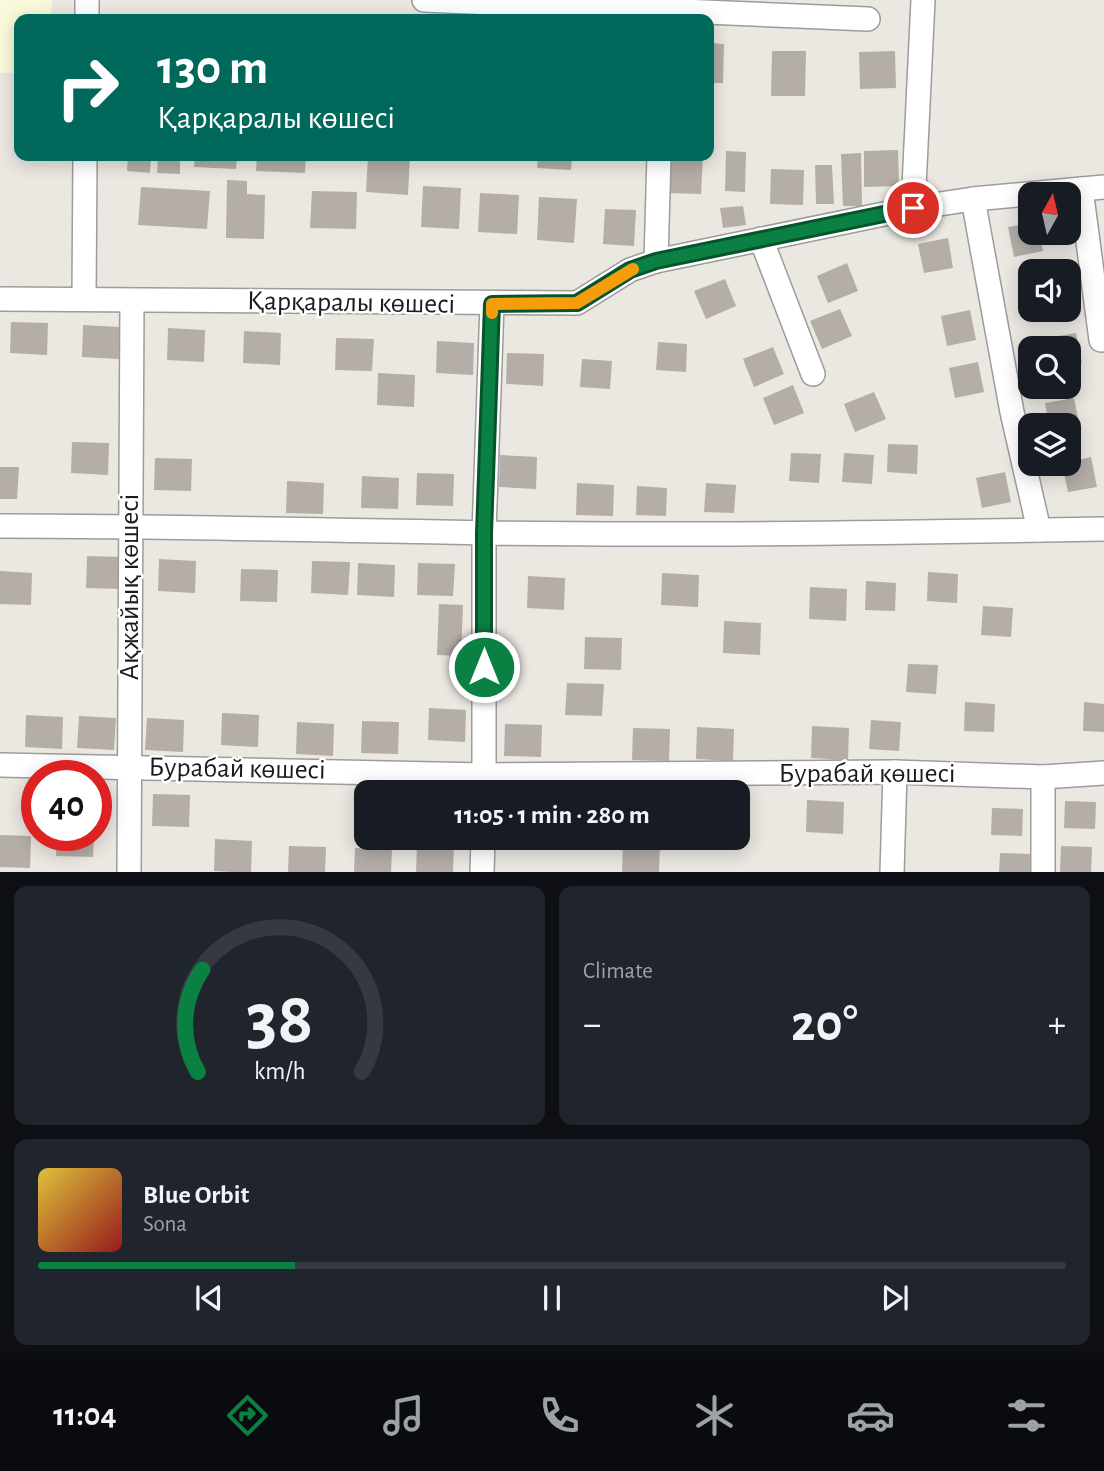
<!DOCTYPE html>
<html lang="en">
<head>
<meta charset="utf-8">
<style>
	:root { --surface:#171b24; --page:#20242c; --text:#f1f3f6; --muted:#9ea1a6; --line:#363941; --accent:#0b8043 }
	body { margin:0; font-family:"Alegreya Sans",sans-serif; background:var(--page); color:var(--text); height:100vh; display:flex; flex-direction:column; font-size:26px; white-space:nowrap }
	* { box-sizing:border-box; margin:0 }
	p { font-size:23px; color:var(--muted) }
	.icon { flex:none; width:38px; height:38px; fill:none; stroke:currentColor; stroke-width:2; stroke-linecap:round; stroke-linejoin:round }
	.map { position:relative; height:872px; overflow:hidden }
	.side { display:flex; flex-direction:column; gap:14px; padding:14px; background:#0d0f14; flex:1 }
	.side>* { flex:none }
	.banner { position:absolute; left:14px; top:14px; width:700px; height:147px; border-radius:14px; box-shadow:0 4px 18px #0003; background:#00695c; color:#fff; overflow:hidden }
	.needle { width:46px; rotate:8deg }
	.fabs { position:absolute; left:1018px; top:182px; display:grid; gap:14px }
	.fabs a { display:grid; place-items:center; width:63px; height:63px; border-radius:14px; background:var(--surface); box-shadow:0 4px 18px #0003; font-size:35px }
	.speed { position:absolute; left:21px; top:760px; display:flex; gap:14px; font-size:35px; font-weight:700; text-align:center }
	.speed>* { display:grid; place-content:center; width:91px; height:91px; border-radius:50%; background:var(--surface); box-shadow:0 4px 18px #0003; line-height:1 }
	.speed .limit { border:10px solid #d22; background:#fff; color:#111 }
	.pin { position:absolute; display:grid; place-items:center; width:60px; height:60px; color:#fff; margin:-30px; border:4px solid #fff; border-radius:50%; box-shadow:0 2px 7px #0007 }
	.me { position:absolute; width:77px; margin:-38px; rotate:0deg; stroke-linejoin:round; filter:drop-shadow(0 0 5px #0008) }
	.turn { display:flex; align-items:center; gap:24px; height:147px; padding:0 28px; font-size:32px }
	.turn .icon { width:91px; height:91px; stroke-width:2.5 }
	.turn b { display:block; font-size:49px; line-height:60px }
	.big { font-size:52px; font-weight:700; line-height:1.1 }
	.side .tile { flex:1; display:flex; flex-direction:column; justify-content:center; gap:10px; min-width:0; padding:0 24px; border-radius:14px; background:var(--page) }
	.side .dial { align-items:center; gap:0 }
	.dial svg { height:182px; overflow:visible; fill:none; stroke:var(--line); stroke-width:7; stroke-linecap:round; text-anchor:middle }
	.dial text { fill:var(--text); stroke:none }
	.song { display:flex; align-items:center; gap:21px }
	.cover { width:84px; height:84px; border-radius:10px; background:linear-gradient(135deg,hsl(50 70% 55%),hsl(0 70% 35%)) }
	.played { height:7px; border-radius:4px; background:linear-gradient(90deg,var(--accent) 25%,var(--line) 25%) }
	.keys { display:flex; justify-content:space-around; direction:ltr }
	.heat { display:flex; justify-content:space-between; align-items:center; font-size:38px; direction:ltr }
	.side .tiles { flex:1; display:grid; gap:14px; grid-template-columns:1fr 1fr }
	.tile:last-child { grid-column:span 2 }
	.trip { position:absolute; left:354px; top:780px; width:396px; height:70px; border-radius:14px; background:var(--surface); box-shadow:0 4px 18px #0003; font-weight:700; line-height:70px; text-align:center }
	.menu { display:flex; height:112px; justify-content:space-around; align-items:center; background:#090b0e; color:var(--muted) }
	.menu .icon { width:49px; height:49px }
	.menu .current { color:var(--accent) }
	.menu b { font-size:32px; color:var(--text) }
	.map>svg:first-child { display:block }
	.education { fill:#faf9dc }
	.building { fill:#b4ada8 }
	.lines { fill:none; stroke-linecap:round; stroke-linejoin:round }
	.minor-casing { stroke:#9c9c9c; stroke-width:26 }
	.minor { stroke:#fff; stroke-width:23 }
	.route-casing { stroke:#07532c; stroke-width:18 }
	.route { stroke:#0b8043; stroke-width:12 }
	.slow { stroke:#f59e0b; stroke-width:12 }
	.labels { text-anchor:middle; dominant-baseline:central; stroke-width:5; stroke-linejoin:round; paint-order:stroke }
	.street-label { font-size:28px; fill:#1b1b1b; stroke:#fff }
</style>
</head>
<body>
<div class="map">
<svg width="1104" height="873" viewBox="0 0 1104 873">
	<rect width="100%" height="100%" fill="#ebe8e2"/>
	<path class="education" d="M0 0H52L51 19H19V73H0Z"/>
	<g class="building">
		<rect x="261" y="15" width="40" height="4"/>
		<path d="M709 43 724 44 723 83H709Z"/>
		<path d="M772 51H806L805 96H771Z"/>
		<path d="M895 51 896 88 860 89 859 52Z"/>
		<path d="M898 150 899 186 864 187V151Z"/>
		<path d="M726 151 746 152 745 192 725 191Z"/>
		<path d="M861 153 862 206H843L841 154Z"/>
		<path d="M128 156H151L150 173 127 171Z"/>
		<path d="M158 156 180 158V174L157 173Z"/>
		<path d="M195 156H237L236 169 194 167Z"/>
		<path d="M257 156H306L305 173 256 171Z"/>
		<path d="M368 156 410 157 408 195 366 192Z"/>
		<path d="M538 156H572L571 170 537 168Z"/>
		<path d="M668 156H703L701 194 667 193Z"/>
		<path d="M815 165H832L834 204H816Z"/>
		<path d="M771 169 804 170 803 205 770 204Z"/>
		<path d="M227 180 247 181V194L265 195 264 239 226 238Z"/>
		<path d="M423 186 461 188 459 229 421 227Z"/>
		<path d="M141 187 210 191 207 229 138 225Z"/>
		<path d="M312 191 357 192 356 229 310 228Z"/>
		<path d="M480 193 519 195 517 234 478 232Z"/>
		<path d="M539 197 577 199 574 243 537 240Z"/>
		<path d="M743 206 746 225 723 228 720 208Z"/>
		<path d="M605 209 636 210 634 246 603 244Z"/>
		<path d="M1031 223V233H1039L1043 251 1014 257 1008 227Z"/>
		<path d="M948 238 953 268 924 273 918 244Z"/>
		<path d="M847 263 858 291 828 303 817 276Z"/>
		<path d="M725 279 736 306 706 319 694 291Z"/>
		<path d="M1031 286V310L1060 311 1029 317 1023 287Z"/>
		<path d="M840 309 852 336 822 349 810 321Z"/>
		<path d="M970 310 976 340 947 346 941 316Z"/>
		<path d="M11 322 48 323 47 355 10 353Z"/>
		<path d="M83 325 120 327 119 359 82 357Z"/>
		<path d="M168 328 205 330 204 362 167 360Z"/>
		<path d="M244 331 281 333 280 365 243 363Z"/>
		<path d="M1076 333 1082 363 1069 365V348H1048L1046 338Z"/>
		<path d="M336 338 374 339 372 371 335 370Z"/>
		<path d="M437 341 474 343 473 375 436 373Z"/>
		<path d="M658 342 687 344 686 372 656 370Z"/>
		<path d="M773 347 784 374 754 387 743 359Z"/>
		<path d="M507 353 544 354 543 386 506 384Z"/>
		<path d="M582 359 612 361 610 389 580 387Z"/>
		<path d="M978 362 984 392 955 398 949 368Z"/>
		<path d="M378 373 415 375 414 407 377 405Z"/>
		<path d="M793 385 804 413 774 425 763 398Z"/>
		<path d="M874 392 886 419 855 432 844 404Z"/>
		<path d="M1074 398 1080 428 1069 430V425H1049L1045 403Z"/>
		<path d="M72 442 109 443 108 475 71 473Z"/>
		<path d="M888 444 918 445 917 474 887 472Z"/>
		<path d="M791 453 821 454 819 483 789 481Z"/>
		<path d="M844 453 874 455 872 484 842 482Z"/>
		<path d="M500 455 537 457 536 489 499 487Z"/>
		<path d="M1091 457 1097 487 1068 492 1062 464Z"/>
		<path d="M155 458 192 459 191 491 154 490Z"/>
		<path d="M0 467H19L17 499H0Z"/>
		<path d="M1005 472 1011 502 982 508 976 478Z"/>
		<path d="M417 473 454 474 453 506 416 505Z"/>
		<path d="M362 476 399 478 398 509 361 508Z"/>
		<path d="M287 481 324 483 323 514 286 513Z"/>
		<path d="M577 483 614 485 613 516 576 515Z"/>
		<path d="M706 483 736 485 734 513 704 512Z"/>
		<path d="M637 486 667 488 666 516 636 515Z"/>
		<path d="M87 556 124 557 123 589 86 588Z"/>
		<path d="M159 559 196 561 195 593 158 591Z"/>
		<path d="M312 561 350 562 348 595 311 593Z"/>
		<path d="M358 563 395 565 394 597 357 595Z"/>
		<path d="M418 563 455 564 453 596 417 595Z"/>
		<path d="M241 569 278 570 277 602 240 601Z"/>
		<path d="M0 571 32 573 31 605 0 604Z"/>
		<path d="M928 572 958 574 957 603 927 601Z"/>
		<path d="M662 573 699 575 698 607 661 605Z"/>
		<path d="M528 576 565 578 564 610 527 608Z"/>
		<path d="M866 581 896 583 895 611 865 610Z"/>
		<path d="M810 587 847 589 846 621 809 619Z"/>
		<path d="M439 604 463 605 461 656 437 655Z"/>
		<path d="M983 606 1013 608 1011 637 981 635Z"/>
		<path d="M724 621 761 623 760 655 723 653Z"/>
		<path d="M585 637 622 638 621 670 584 669Z"/>
		<path d="M908 664 938 665 936 694 906 692Z"/>
		<path d="M567 683 604 684 602 716 565 715Z"/>
		<path d="M965 702 995 704 994 732 964 731Z"/>
		<path d="M1084 702 1104 704V732L1083 731Z"/>
		<path d="M429 708 466 710 465 742 428 740Z"/>
		<path d="M222 713 259 715 258 747 221 745Z"/>
		<path d="M26 715 63 717 62 749 25 747Z"/>
		<path d="M79 716 116 718 114 750 77 748Z"/>
		<path d="M147 718 184 720 183 752 145 750Z"/>
		<path d="M871 720 901 722 899 751 869 749Z"/>
		<path d="M362 721 399 722 398 754 361 753Z"/>
		<path d="M297 722 334 724 333 756 296 754Z"/>
		<path d="M505 724 542 725 541 757 504 756Z"/>
		<path d="M812 726 849 728 848 760 811 758Z"/>
		<path d="M697 727 734 729 733 761 696 759Z"/>
		<path d="M633 728 670 729 669 761 632 760Z"/>
		<path d="M153 794 190 795 189 827 152 826Z"/>
		<path d="M807 800 844 802 843 834 806 832Z"/>
		<path d="M1065 801 1096 802 1095 829 1064 828Z"/>
		<path d="M992 808 1023 809 1022 836 991 835Z"/>
		<path d="M0 835 31 836 30 868 0 867Z"/>
		<path d="M57 835H94L93 857 56 856Z"/>
		<path d="M504 838H542L541 845 504 843Z"/>
		<path d="M551 838H589L588 850 551 849Z"/>
		<path d="M697 838H734V847L696 845Z"/>
		<path d="M215 839 252 841 251 873 214 871Z"/>
		<path d="M623 842 660 844 659 873H622Z"/>
		<path d="M417 844 454 845 453 873H416Z"/>
		<path d="M289 846 326 847 325 873H288Z"/>
		<path d="M1061 846 1092 847 1091 873H1060Z"/>
		<path d="M355 848 392 850 391 873H354Z"/>
		<path d="M1000 853 1031 854 1030 873H999Z"/>
	</g>
	<g class="lines">
		<g class="minor-casing">
			<g id="minor">
				<path d="M424 0 868 19"/>
				<path d="M87 19V0"/>
				<path d="M1081 189 1101 340"/>
				<path d="M973 199 1012 412 1039 530"/>
				<path d="M913 208 923 0"/>
				<path d="M761 239 813 374"/>
				<path d="M656 261 659 156"/>
				<path d="M0 299 577 303 630 270 656 261 913 208 973 199 1104 187"/>
				<path d="M84 299 85 156"/>
				<path d="M0 526C161 526 322 530 483 533 690 536 897 533 1104 529"/>
				<path d="M0 765 484 775 895 772 1043 777 1104 773"/>
				<path d="M484 793V533L492 304"/>
				<path d="M129 873 132 301"/>
				<path d="M482 873 483 838"/>
				<path d="M892 873 895 772"/>
				<path d="M1043 873V777"/>
			</g>
		</g>
		<use href="#minor" class="minor"/>
	</g>
	<g class="lines">
		<g class="route-casing">
			<path id="route" d="M484 667V533L492 304 577 303 630 270 656 261 913 208"/>
		</g>
		<use href="#route" class="route"/>
		<path class="slow" d="M492 313V304L577 303 633 269"/>
	</g>
	<g class="labels">
		<g class="street-label">
			<text transform="translate(351 303) rotate(1)">Қарқаралы көшесі</text>
			<text transform="translate(130 587) rotate(-90)">Ақжайық көшесі</text>
			<text transform="translate(237 769) rotate(1)">Бурабай көшесі</text>
			<text x="867" y="774">Бурабай көшесі</text>
		</g>
	</g>
</svg>
<div class="fabs">
<a><svg class="needle" viewBox="-14 -14 28 28"><path d="M0-13l5 13h-10z" fill="#e53935"/><path d="M0 13l5-13h-10z" fill="#9ea1a6"/></svg></a>
<a><svg class="icon" aria-label="sound" viewBox="0 0 24 24"><path d="M4 9h4l5-4v14l-5-4H4zM17 9q2 3 0 6"/></svg></a>
<a><svg class="icon" aria-label="search" viewBox="0 0 24 24"><circle cx="10" cy="10" r="6"/><path d="M15 15l6 6"/></svg></a>
<a><svg class="icon" aria-label="layers" viewBox="0 0 24 24"><path d="M12 4l9 5-9 5-9-5zM3 14l9 5 9-5"/></svg></a>
</div>
<div class="speed"><div class="limit">40</div></div>
<div class="pin" style="left:913px;top:208px;background:#d93025"><svg class="icon" aria-label="arrive" viewBox="0 0 24 24"><path d="M6 21V4h12l-3 4 3 4H6"/></svg></div>
<svg class="me" style="left:484px;top:667px" viewBox="-20 -20 40 40"><circle r="17" fill="#0b8043" stroke="#fff" stroke-width="3"/><path d="M0-11L8 9 0 5-8 9z" fill="#fff"/></svg>
<div class="trip">11:05 · 1 min · 280 m</div>
<div class="banner">
<div class="turn"><svg class="icon" aria-label="right" viewBox="0 0 24 24"><path d="M7 20v-9h11M14 6l5 5-5 5"/></svg><div><b>130 m</b>Қарқаралы көшесі</div></div>
</div>
</div>
<section class="side">
<div class="tiles">
<div class="tile dial"><svg viewBox="0 0 100 80">
<path d="M14 69A42 42 0 1 1 86 69"/>
<path d="M14 69A42 42 0 0 1 16 24" stroke="#0b8043"/>
<text x="50" y="56" font-size="32" font-weight="700">38</text>
<text x="50" y="72" font-size="11">km/h</text>
</svg></div>
<div class="tile"><p>Climate</p>
<div class="heat"><a>−</a><b class="big">20°</b><a>+</a></div>
</div>
<div class="tile">
<div class="song"><i class="cover"></i><div><b>Blue Orbit</b><p>Sona</p></div></div>
<div class="played"></div>
<div class="keys"><svg class="icon" aria-label="previous" viewBox="0 0 24 24"><path d="M18 5L8 12l10 7zM5 5v14"/></svg><svg class="icon" aria-label="pause" viewBox="0 0 24 24"><path d="M8 5v14M16 5v14"/></svg><svg class="icon" aria-label="next" viewBox="0 0 24 24"><path d="M6 5l10 7-10 7zM19 5v14"/></svg></div>
</div>
</div>
</section>
<nav class="menu">
<b>11:04</b>
<svg class="icon current" aria-label="directions" viewBox="0 0 24 24"><path d="M12 3l9 9-9 9-9-9zM9 14v-3h6M13 9l2 2-2 2"/></svg>
<svg class="icon" aria-label="music" viewBox="0 0 24 24"><path d="M9 18V5l10-2v13"/><circle cx="6" cy="18" r="3"/><circle cx="16" cy="16" r="3"/></svg>
<svg class="icon" aria-label="phone" viewBox="0 0 24 24"><path d="M5 4h4l2 5-3 2q2 4 5 5l2-3 5 2v4C11 20 4 13 5 4z"/></svg>
<svg class="icon" aria-label="climate" viewBox="0 0 24 24"><path d="M12 3v18M4 7l16 10M4 17L20 7"/></svg>
<svg class="icon" aria-label="car" viewBox="0 0 24 24"><path d="M5 17H2v-5l4-1 3-4h7l3 4 3 1v5h-3M9 17h6M6 11h13"/><circle cx="7" cy="17" r="2"/><circle cx="17" cy="17" r="2"/></svg>
<svg class="icon" aria-label="filters" viewBox="0 0 24 24"><path d="M4 7h16M4 17h16"/><circle cx="9" cy="7" r="2"/><circle cx="15" cy="17" r="2"/></svg>
</nav>
</body>
</html>
